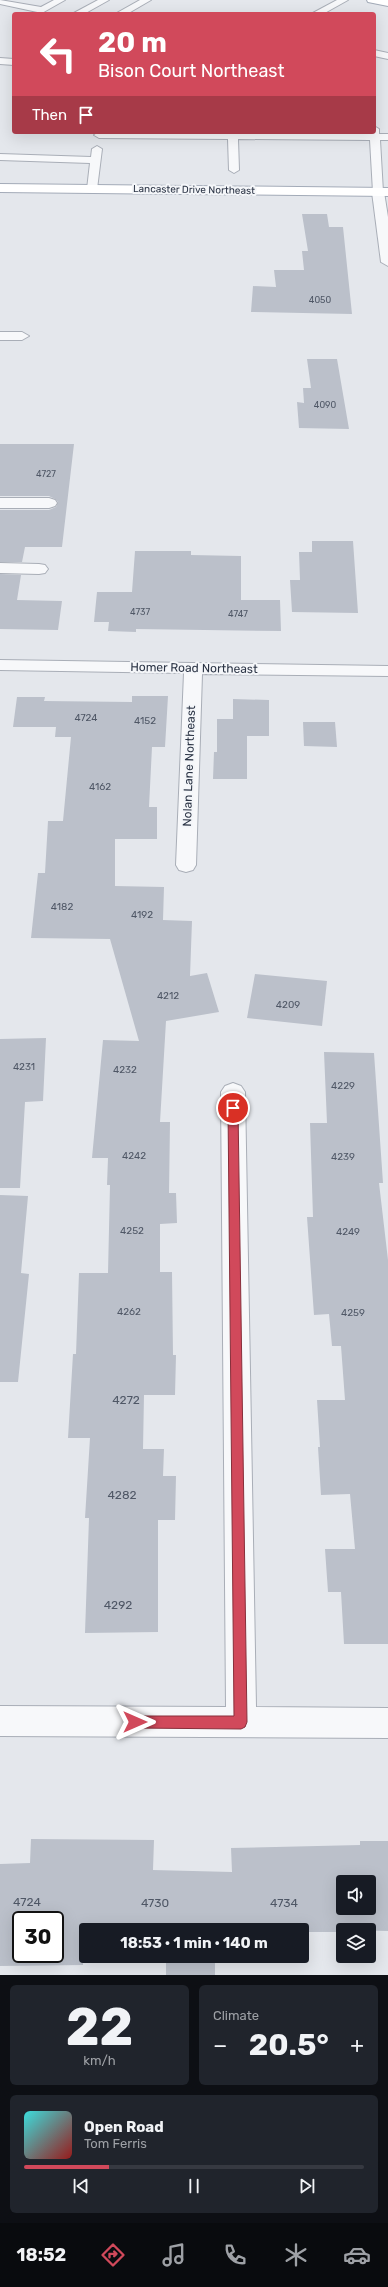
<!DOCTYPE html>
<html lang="en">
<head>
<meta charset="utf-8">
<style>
	:root { --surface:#171b24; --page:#20242c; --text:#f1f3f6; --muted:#9ea1a6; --line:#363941; --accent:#d1495b }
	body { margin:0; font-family:Rubik,sans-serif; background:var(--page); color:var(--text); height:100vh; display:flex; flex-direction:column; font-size:15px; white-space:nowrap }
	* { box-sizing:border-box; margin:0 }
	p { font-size:13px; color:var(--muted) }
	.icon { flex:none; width:22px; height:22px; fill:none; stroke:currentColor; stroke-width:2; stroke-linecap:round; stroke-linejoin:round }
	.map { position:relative; height:1975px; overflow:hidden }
	.sheet { display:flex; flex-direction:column; gap:10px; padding:10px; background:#0d0f14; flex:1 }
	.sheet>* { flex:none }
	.guide { position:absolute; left:12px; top:12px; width:364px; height:122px; border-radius:4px; box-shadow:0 4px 16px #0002; background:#d1495b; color:#fff; overflow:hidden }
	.tools { position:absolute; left:336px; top:1875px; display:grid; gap:8px }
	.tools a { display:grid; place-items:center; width:40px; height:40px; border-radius:4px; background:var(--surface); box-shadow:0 4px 16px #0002; font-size:20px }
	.speed { position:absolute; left:12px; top:1911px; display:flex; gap:8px; font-size:20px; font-weight:700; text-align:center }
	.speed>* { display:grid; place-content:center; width:52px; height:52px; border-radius:50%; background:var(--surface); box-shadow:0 4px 16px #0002; line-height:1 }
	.speed .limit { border:2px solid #111; border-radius:6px; background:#fff; color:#111 }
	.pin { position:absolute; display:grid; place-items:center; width:34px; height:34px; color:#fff; margin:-17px; border:2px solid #fff; border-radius:50%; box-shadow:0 1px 4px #0007 }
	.me { position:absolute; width:44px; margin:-22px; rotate:90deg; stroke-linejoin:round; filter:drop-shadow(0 0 3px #0008) }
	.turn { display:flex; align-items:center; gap:14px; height:84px; padding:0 20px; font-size:18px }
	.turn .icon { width:52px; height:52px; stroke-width:2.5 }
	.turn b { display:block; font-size:28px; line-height:34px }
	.then { display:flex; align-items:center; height:38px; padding:0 20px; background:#0003; gap:8px; font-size:15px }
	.big { font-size:30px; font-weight:700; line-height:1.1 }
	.sheet .widget { flex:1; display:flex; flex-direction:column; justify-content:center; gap:6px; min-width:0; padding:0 14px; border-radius:6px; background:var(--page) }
	.sheet .dial { align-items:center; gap:0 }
	.dial b { font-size:52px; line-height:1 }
	.song { display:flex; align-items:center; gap:12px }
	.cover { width:48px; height:48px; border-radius:6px; background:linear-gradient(135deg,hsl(180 70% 55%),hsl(0 70% 35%)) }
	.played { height:4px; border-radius:2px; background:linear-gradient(90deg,var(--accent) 25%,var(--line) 25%) }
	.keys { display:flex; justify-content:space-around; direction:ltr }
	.heat { display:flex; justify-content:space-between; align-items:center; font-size:22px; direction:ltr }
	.sheet .tiles { flex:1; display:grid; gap:10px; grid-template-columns:1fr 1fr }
	.widget:last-child { grid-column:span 2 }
	.trip { position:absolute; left:79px; top:1923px; width:230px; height:40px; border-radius:4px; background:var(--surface); box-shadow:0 4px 16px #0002; font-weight:700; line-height:40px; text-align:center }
	.tabs { display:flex; height:64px; justify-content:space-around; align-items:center; background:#090b0e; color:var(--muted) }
	.tabs .icon { width:28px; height:28px }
	.tabs .current { color:var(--accent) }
	.tabs b { font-size:18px; color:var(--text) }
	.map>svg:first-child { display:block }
	.building { fill:#bbc0ca; fill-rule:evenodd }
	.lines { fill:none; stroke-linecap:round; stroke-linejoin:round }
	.lane-casing { stroke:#a9aeb7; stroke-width:2 }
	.street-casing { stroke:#a9aeb7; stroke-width:2 }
	.primary-casing { stroke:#a3abb8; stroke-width:2 }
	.lane { fill:#f7f8fa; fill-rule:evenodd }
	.street { fill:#f7f8fa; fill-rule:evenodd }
	.primary { fill:#fff; fill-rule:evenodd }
	.route { fill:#d1495b; stroke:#882f3b }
	.labels { text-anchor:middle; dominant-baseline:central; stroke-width:4; stroke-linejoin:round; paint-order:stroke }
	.far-number-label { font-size:9px; fill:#4f5766 }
	.far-street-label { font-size:10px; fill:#2b3445; stroke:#f4f6f9 }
	.number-label { font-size:10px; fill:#4f5766 }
	.street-label { font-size:12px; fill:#2b3445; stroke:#f4f6f9 }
	.near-number-label { font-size:12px; fill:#4f5766 }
</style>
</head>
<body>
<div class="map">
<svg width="388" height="1975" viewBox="0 0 388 1975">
	<rect width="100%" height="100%" fill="#e4e7ec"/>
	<g class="building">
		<path d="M302 214H327L329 227H343L352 314 251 312 253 286 276 287 274 270H304L302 251H308Z"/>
		<path d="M307 359H337L349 429 299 428 297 402 304 403 303 388H311Z"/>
		<path d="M0 444H74L62 547H25L22 562H0V510H49L56 507 58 502 55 499 49 496H0Z"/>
		<path d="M312 541H353L358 613 292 612 290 580H300L299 552H312Z"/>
		<path d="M135 551H191V555L241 556V600H280L281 631 136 629V632L108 631 109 622H94L97 592H132Z"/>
		<path d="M0 574 21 575 17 600 62 601 58 630 0 629Z"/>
		<path d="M132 696H168L165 747H152L149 807H157V839H115V886L164 887 163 920 192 921 190 976 207 973 219 1012 166 1021 160 1122H170L169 1193H176L177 1223 160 1224V1272H172L173 1355H176L175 1395H144L143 1449H164L163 1476H176L175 1520H158V1632L85 1633 89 1518H85L90 1438H68L73 1354H76L79 1273H108L110 1185H107L108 1158H92L103 1040 139 1041 110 939 31 938 38 873H45L48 821H63L71 737H55L56 727H13L17 697H45L44 701 132 702Z"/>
		<path d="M233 699 269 700V736H247V779H213L214 752H217V719H233Z"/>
		<path d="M303 722H335L337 747 304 746Z"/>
		<path d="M255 974 327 981 322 1026 247 1018Z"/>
		<path d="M46 1038 43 1101 25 1102 20 1188H0V1039Z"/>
		<path d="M324 1052 374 1053 383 1183H379L388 1260V1644H344L341 1592H328L325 1549H355L350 1494 321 1495 318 1447H320L317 1400H345L341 1346H332L329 1314 314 1315 307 1217H313L310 1123H327Z"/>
		<path d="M0 1195 28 1196 21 1273 29 1274 18 1382H0Z"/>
		<path d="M31 1839 154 1840 153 1870 232 1872 231 1848 360 1845V1841H388V1931L343 1930V1932H302V1930H86V1956H215V1975H166V1962L83 1960V1965L0 1966V1864L30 1863ZM343 1882H369V1908H343ZM21 1920H55V1954H21Z"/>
	</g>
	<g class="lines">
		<g class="lane-casing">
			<g id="lane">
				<path d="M0 0 41 7 54 0H65L42 13 0 4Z"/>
				<path d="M98 0H109L84 14H72Z"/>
				<path d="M140 0H151L127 14H115Z"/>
				<path d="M337 0H348L323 14H311Z"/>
				<path d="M374 50 388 53V59L374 56Z"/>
				<path d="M0 58 14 59V65L0 64Z"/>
				<path d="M374 126 379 129V134H388V140H380L383 192 378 195 373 192 370 140 238 139 239 170 234 173 229 170 228 139 99 138 94 135 99 132 369 134V132H374Z"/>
				<path d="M97 146 102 149 97 189 92 192 87 189 90 163 0 160V154L91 157 92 149Z"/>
			</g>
		</g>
		<g class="street-casing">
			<g id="street">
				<path d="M378 188 384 192 388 217V266L381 262 372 192Z"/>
				<path d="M0 332H22L29 336 22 340H0Z"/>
				<path d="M0 498H49L55 500 57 503 55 506 49 508H0Z"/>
				<path d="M0 563 39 564 45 565 48 569 45 573 39 574 0 573Z"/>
				<path d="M0 660 388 666V676L202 674 196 865 193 870 186 872 179 870 176 865 184 673 0 670Z"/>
				<path d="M233 1083 241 1086 245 1092 256 1707 388 1708V1738L0 1736V1706L226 1707 221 1092 225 1086Z"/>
			</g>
		</g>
		<g class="primary-casing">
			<g id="primary">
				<path d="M367 0H388V6L368 2Z"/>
				<path d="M0 184 388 188V196L0 192Z"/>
			</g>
		</g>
		<use href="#lane" class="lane"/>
		<use href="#street" class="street"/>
		<use href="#primary" class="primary"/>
	</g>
	<path class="route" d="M233 1104 238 1108 247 1722 245 1727 241 1729 135 1728 131 1726 129 1722 131 1717 135 1716H234L228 1108Z"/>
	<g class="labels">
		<g class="far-number-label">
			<text x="320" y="300">4050</text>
			<text x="325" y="405">4090</text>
			<text x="46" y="474">4727</text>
			<text x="140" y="612">4737</text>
			<text x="238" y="614">4747</text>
		</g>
		<g class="far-street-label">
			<text transform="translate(194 190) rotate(1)">Lancaster Drive Northeast</text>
		</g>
		<g class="number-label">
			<text x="86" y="718">4724</text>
			<text x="145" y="721">4152</text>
			<text x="100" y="787">4162</text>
			<text x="62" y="907">4182</text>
			<text x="142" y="915">4192</text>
			<text x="168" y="996">4212</text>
			<text x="288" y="1005">4209</text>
			<text x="24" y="1067">4231</text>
			<text x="125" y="1070">4232</text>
			<text x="343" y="1086">4229</text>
			<text x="134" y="1156">4242</text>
			<text x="343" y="1157">4239</text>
			<text x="132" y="1231">4252</text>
			<text x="348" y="1232">4249</text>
			<text x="129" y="1312">4262</text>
			<text x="353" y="1313">4259</text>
		</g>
		<g class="street-label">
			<text transform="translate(194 668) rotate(1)">Homer Road Northeast</text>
			<text transform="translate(189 766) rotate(-88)">Nolan Lane Northeast</text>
		</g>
		<g class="near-number-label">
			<text x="126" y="1400">4272</text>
			<text x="122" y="1495">4282</text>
			<text x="118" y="1605">4292</text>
			<text x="27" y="1902">4724</text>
			<text x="155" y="1903">4730</text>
			<text x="284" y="1903">4734</text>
		</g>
	</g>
</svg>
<div class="tools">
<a><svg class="icon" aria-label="sound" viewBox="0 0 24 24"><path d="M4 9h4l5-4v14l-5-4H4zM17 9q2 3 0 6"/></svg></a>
<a><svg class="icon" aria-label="layers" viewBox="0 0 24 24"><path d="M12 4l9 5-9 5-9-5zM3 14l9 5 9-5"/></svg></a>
</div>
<div class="speed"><div class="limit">30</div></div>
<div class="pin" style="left:233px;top:1108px;background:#d93025"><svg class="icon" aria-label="arrive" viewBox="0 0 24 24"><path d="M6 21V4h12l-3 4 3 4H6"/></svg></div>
<svg class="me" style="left:135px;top:1722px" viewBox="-20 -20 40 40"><path d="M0-17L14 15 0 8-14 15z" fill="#d1495b" stroke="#fff" stroke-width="4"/></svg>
<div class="trip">18:53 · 1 min · 140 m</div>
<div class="guide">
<div class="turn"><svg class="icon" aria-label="left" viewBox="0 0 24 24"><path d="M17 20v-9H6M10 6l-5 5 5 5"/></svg><div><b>20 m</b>Bison Court Northeast</div></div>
<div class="then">Then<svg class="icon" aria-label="arrive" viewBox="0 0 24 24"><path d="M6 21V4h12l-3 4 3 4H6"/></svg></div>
</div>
</div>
<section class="sheet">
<div class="tiles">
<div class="widget dial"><b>22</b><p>km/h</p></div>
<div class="widget"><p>Climate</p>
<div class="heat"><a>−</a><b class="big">20.5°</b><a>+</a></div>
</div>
<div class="widget">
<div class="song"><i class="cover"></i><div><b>Open Road</b><p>Tom Ferris</p></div></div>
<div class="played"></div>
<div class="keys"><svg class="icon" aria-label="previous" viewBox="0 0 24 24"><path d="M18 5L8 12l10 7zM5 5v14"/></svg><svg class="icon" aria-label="pause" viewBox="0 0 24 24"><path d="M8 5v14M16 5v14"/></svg><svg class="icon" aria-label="next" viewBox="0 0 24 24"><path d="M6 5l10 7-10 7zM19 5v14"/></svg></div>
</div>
</div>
</section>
<nav class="tabs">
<b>18:52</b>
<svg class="icon current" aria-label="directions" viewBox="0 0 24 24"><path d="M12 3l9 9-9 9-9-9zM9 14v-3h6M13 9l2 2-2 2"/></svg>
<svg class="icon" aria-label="music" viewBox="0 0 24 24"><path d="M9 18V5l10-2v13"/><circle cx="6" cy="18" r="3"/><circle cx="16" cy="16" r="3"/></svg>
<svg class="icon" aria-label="phone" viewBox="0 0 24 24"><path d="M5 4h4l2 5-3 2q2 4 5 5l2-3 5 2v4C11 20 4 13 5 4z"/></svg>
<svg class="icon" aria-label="climate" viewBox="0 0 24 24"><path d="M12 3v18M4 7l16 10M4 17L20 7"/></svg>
<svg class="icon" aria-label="car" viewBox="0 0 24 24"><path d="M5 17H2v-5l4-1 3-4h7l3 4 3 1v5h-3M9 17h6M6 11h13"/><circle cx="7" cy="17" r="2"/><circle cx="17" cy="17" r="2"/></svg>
</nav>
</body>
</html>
